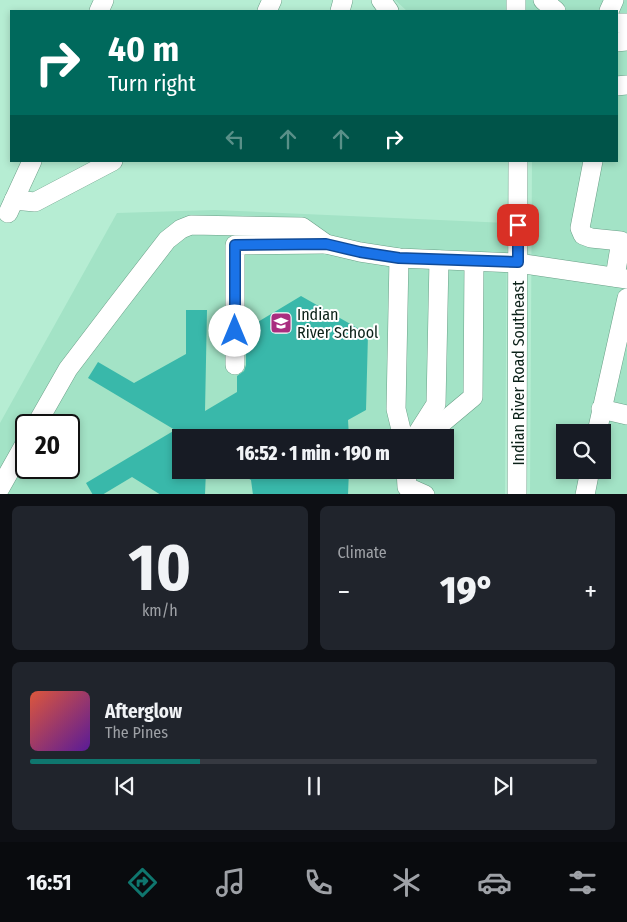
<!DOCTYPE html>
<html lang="en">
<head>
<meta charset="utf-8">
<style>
	:root { --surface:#171b24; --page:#20242c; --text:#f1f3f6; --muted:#9ea1a6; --line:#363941; --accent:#0f766e }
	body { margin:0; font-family:"Fira Sans Condensed",sans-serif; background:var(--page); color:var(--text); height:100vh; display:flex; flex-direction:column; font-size:19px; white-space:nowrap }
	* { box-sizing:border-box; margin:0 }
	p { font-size:16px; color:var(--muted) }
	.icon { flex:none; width:28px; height:28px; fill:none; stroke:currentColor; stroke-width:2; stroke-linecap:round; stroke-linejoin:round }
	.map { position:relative; height:494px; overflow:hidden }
	.side { display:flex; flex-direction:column; gap:12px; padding:12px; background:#0d0f14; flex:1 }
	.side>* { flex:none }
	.top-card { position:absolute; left:10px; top:10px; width:608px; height:152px; border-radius:0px; box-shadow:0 2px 8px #0003; background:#00695c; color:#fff; overflow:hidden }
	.controls { position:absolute; left:556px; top:424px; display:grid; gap:10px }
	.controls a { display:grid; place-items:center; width:55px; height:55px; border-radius:0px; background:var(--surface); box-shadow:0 2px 8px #0003; font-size:25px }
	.speed { position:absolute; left:15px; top:414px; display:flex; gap:10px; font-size:25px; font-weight:700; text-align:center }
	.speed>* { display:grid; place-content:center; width:65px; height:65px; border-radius:50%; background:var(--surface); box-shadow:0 2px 8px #0003; line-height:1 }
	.speed .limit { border:2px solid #111; border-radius:8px; background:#fff; color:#111 }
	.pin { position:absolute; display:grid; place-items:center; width:42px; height:42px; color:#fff; margin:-21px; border-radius:10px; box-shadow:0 2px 8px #0006 }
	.me { position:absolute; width:55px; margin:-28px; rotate:0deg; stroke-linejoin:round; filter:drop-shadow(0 0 4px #0008) }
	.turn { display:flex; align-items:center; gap:18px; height:105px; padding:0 15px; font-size:22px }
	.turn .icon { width:65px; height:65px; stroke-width:2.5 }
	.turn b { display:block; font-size:35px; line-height:42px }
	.lanes { display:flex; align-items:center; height:48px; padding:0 15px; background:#0003; justify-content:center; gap:25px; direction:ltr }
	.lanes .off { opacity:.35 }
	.big { font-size:38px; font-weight:800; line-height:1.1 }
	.side .widget { flex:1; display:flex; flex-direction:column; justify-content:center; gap:8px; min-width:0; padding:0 18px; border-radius:8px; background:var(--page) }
	.side .dial { align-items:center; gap:0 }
	.dial b { font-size:65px; line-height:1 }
	.song { display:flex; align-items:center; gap:15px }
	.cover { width:60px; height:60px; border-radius:8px; background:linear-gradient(135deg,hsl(10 70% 55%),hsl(270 70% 35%)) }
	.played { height:5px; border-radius:2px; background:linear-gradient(90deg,var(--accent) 30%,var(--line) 30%) }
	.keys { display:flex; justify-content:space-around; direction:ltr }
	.heat { display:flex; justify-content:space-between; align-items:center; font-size:28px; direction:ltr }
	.side .tiles { flex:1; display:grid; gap:12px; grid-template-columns:1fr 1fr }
	.widget:last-child { grid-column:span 2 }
	.trip { position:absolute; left:172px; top:429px; width:282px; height:50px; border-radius:0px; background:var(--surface); box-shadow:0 2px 8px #0003; font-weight:800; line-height:50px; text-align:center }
	.dock { display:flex; height:80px; justify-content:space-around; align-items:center; background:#090b0e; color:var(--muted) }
	.dock .icon { width:35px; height:35px }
	.dock .current { color:var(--accent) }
	.dock b { font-size:22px; color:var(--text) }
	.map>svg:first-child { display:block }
	.built { fill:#a3e3c6; fill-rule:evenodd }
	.building { fill:#39b8aa }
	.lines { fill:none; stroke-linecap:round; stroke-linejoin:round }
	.minor-casing { stroke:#6ba088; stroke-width:20 }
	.minor { stroke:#fff; stroke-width:19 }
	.route-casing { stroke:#114b97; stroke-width:12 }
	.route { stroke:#1a73e8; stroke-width:9 }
	.labels { text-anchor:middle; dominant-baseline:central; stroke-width:4; stroke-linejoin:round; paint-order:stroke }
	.poi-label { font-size:16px; fill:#0b2118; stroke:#fff; text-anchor:start }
	.street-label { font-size:16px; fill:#0b2118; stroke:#fff }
</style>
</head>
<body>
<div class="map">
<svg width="627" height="495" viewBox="0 0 627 495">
	<rect width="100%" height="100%" fill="#b6edd3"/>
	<g class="built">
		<path d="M395 0H627V494H530L532 161H616V11H407ZM565 432H602V470H565Z"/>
		<path d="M215 210 507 223 505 494 0 495V423L117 213ZM26 425H69V468H26ZM181 438H446V470H181Z"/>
	</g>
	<g class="building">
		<path d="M301 296 368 334 366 410 348 420 349 438H181V470H206L205 495H161L132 477 102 495H93L86 483 175 430 88 378 98 362 134 383 186 354V310H207L205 411 237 392V376L244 371 246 365V329Z"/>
		<path d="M235 470H349L348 495H253L251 480Z"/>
	</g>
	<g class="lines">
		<g class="minor-casing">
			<g id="minor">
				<path d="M381 0 389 11"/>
				<path d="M543 0 556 11"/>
				<path d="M99 11 104 0"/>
				<path d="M267 11 272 0"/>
				<path d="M340 11 343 0"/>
				<path d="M516 11V0"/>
				<path d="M609 11 614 0"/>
				<path d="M616 23H627"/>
				<path d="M616 42 627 41"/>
				<path d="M616 86 627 85"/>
				<path d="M593 161 580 228 583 235 591 238 621 241 615 277"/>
				<path d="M14 200 35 202 113 161"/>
				<path d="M8 213 32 161"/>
				<path d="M399 258 396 409 403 438"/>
				<path d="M235 365V245L326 244"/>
				<path d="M601 409 627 415"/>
				<path d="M36 425 68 369 116 306 167 240 181 229 191 225 302 227 326 244 360 252 399 258 518 263 627 279"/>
				<path d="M597 432 627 298"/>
				<path d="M415 437 436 404 439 260"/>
				<path d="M424 438 473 397 474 262"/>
				<path d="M406 470 407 487 425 495"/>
				<path d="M0 488 26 442"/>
				<path d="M517 495 518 161"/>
				<path d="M585 495 590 470"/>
			</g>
		</g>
		<use href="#minor" class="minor"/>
	</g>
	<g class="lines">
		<g class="route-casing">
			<path id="route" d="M235 331V245L326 244 360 252 399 258 518 262V225"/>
		</g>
		<use href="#route" class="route"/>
	</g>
	<defs>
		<g id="school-square" transform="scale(1.125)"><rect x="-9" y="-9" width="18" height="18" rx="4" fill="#a92d7f" stroke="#fff"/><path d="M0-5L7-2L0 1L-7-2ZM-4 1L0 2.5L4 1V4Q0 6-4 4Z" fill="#fff"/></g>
	</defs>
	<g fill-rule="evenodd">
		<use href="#school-square" x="281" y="323"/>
	</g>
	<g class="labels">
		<g class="poi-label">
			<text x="297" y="314">Indian<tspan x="297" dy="18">River School</tspan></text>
		</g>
		<g class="street-label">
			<text transform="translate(518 373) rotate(-90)">Indian River Road Southeast</text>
		</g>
	</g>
</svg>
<div class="controls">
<a><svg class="icon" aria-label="search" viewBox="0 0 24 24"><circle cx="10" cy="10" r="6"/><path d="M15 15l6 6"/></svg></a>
</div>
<div class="speed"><div class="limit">20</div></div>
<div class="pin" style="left:518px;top:225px;background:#d93025"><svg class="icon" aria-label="arrive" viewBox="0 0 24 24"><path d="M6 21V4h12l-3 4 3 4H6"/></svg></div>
<svg class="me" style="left:235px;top:331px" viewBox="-20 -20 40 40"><circle r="19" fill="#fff"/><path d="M0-13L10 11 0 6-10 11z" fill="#1a73e8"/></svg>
<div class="trip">16:52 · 1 min · 190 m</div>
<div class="top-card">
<div class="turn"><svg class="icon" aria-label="right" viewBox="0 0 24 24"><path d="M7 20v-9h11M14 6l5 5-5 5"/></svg><div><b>40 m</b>Turn right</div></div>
<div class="lanes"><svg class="icon off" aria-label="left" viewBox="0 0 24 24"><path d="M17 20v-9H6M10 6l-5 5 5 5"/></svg><svg class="icon off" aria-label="ahead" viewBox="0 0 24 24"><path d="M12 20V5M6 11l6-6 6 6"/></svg><svg class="icon off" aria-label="ahead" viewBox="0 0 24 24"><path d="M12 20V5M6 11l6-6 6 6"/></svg><svg class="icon" aria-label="right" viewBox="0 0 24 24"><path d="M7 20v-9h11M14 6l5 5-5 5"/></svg></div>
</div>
</div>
<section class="side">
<div class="tiles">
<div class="widget dial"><b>10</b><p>km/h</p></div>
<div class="widget"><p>Climate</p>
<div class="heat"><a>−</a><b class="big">19°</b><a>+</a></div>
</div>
<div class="widget">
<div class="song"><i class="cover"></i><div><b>Afterglow</b><p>The Pines</p></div></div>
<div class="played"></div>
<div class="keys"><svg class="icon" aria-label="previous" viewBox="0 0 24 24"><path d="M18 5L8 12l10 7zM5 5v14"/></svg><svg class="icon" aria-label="pause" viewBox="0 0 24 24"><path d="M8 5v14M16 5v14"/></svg><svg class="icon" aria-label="next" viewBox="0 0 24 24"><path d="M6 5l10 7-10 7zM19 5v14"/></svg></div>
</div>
</div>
</section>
<nav class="dock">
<b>16:51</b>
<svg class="icon current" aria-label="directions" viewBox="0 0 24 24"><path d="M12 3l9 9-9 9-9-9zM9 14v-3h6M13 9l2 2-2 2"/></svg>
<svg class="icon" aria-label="music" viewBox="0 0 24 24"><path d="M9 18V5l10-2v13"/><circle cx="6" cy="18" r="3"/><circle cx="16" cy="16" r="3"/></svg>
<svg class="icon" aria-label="phone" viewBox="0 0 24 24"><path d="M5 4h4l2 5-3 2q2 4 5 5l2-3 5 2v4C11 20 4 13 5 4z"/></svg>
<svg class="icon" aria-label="climate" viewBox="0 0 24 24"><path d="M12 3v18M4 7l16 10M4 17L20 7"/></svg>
<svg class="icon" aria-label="car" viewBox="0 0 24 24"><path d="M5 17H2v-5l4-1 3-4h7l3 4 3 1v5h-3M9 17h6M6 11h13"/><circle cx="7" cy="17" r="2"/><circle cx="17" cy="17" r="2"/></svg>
<svg class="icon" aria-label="filters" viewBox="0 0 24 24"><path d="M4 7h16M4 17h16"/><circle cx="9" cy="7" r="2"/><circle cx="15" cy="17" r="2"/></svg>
</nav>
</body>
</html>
